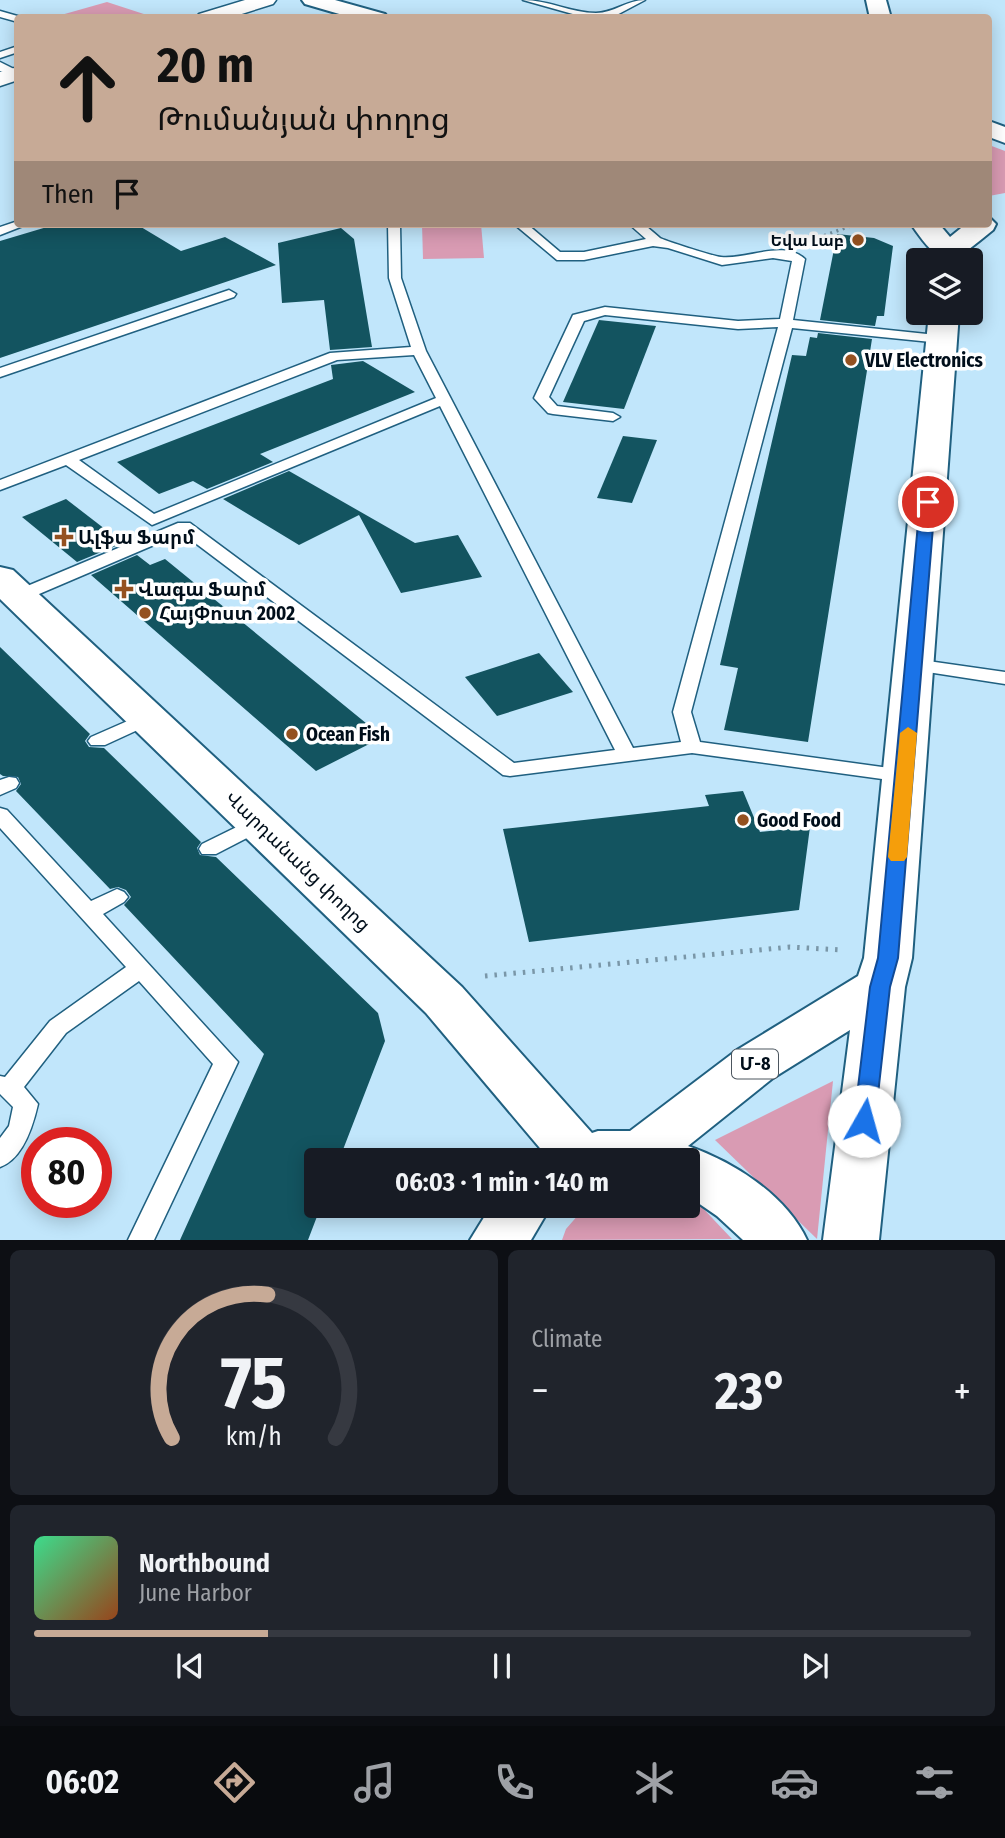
<!DOCTYPE html>
<html lang="en">
<head>
<meta charset="utf-8">
<style>
	:root { --surface:#171b24; --page:#20242c; --text:#f1f3f6; --muted:#9ea1a6; --line:#363941; --accent:#c7aa96 }
	body { margin:0; font-family:"Fira Sans Condensed","Noto Sans Armenian",sans-serif; background:var(--page); color:var(--text); height:100vh; display:flex; flex-direction:column; font-size:26px; white-space:nowrap }
	* { box-sizing:border-box; margin:0 }
	p { font-size:23px; color:var(--muted) }
	.icon { flex:none; width:38px; height:38px; fill:none; stroke:currentColor; stroke-width:2; stroke-linecap:round; stroke-linejoin:round }
	.map { position:relative; height:1240px; overflow:hidden }
	.drawer { display:flex; flex-direction:column; gap:10px; padding:10px; background:#0d0f14; flex:1 }
	.drawer>* { flex:none }
	.banner { position:absolute; left:14px; top:14px; width:978px; height:214px; border-radius:7px; box-shadow:0 4px 18px #0003; background:#c7aa96; color:#111; overflow:hidden }
	.controls { position:absolute; left:906px; top:248px; display:grid; gap:14px }
	.controls a { display:grid; place-items:center; width:77px; height:77px; border-radius:7px; background:var(--surface); box-shadow:0 4px 18px #0003; font-size:35px }
	.speed { position:absolute; left:21px; top:1127px; display:flex; gap:14px; font-size:35px; font-weight:700; text-align:center }
	.speed>* { display:grid; place-content:center; width:91px; height:91px; border-radius:50%; background:var(--surface); box-shadow:0 4px 18px #0003; line-height:1 }
	.speed .limit { border:10px solid #d22; background:#fff; color:#111 }
	.pin { position:absolute; display:grid; place-items:center; width:60px; height:60px; color:#fff; margin:-30px; border:4px solid #fff; border-radius:50%; box-shadow:0 2px 7px #0007 }
	.me { position:absolute; width:77px; margin:-38px; rotate:7deg; stroke-linejoin:round; filter:drop-shadow(0 0 5px #0008) }
	.turn { display:flex; align-items:center; gap:24px; height:147px; padding:0 28px; font-size:32px }
	.turn .icon { width:91px; height:91px; stroke-width:2.5 }
	.turn b { display:block; font-size:49px; line-height:60px }
	.then { display:flex; align-items:center; height:66px; padding:0 28px; background:#0003; gap:14px; font-size:26px }
	.big { font-size:52px; font-weight:700; line-height:1.1 }
	.drawer .tile { flex:1; display:flex; flex-direction:column; justify-content:center; gap:10px; min-width:0; padding:0 24px; border-radius:10px; background:var(--page) }
	.drawer .dial { align-items:center; gap:0 }
	.dial svg { height:182px; overflow:visible; fill:none; stroke:var(--line); stroke-width:7; stroke-linecap:round; text-anchor:middle }
	.dial text { fill:var(--text); stroke:none }
	.song { display:flex; align-items:center; gap:21px }
	.cover { width:84px; height:84px; border-radius:10px; background:linear-gradient(135deg,hsl(150 70% 55%),hsl(20 70% 35%)) }
	.played { height:7px; border-radius:4px; background:linear-gradient(90deg,var(--accent) 25%,var(--line) 25%) }
	.keys { display:flex; justify-content:space-around; direction:ltr }
	.heat { display:flex; justify-content:space-between; align-items:center; font-size:38px; direction:ltr }
	.drawer .tiles { flex:1; display:grid; gap:10px; grid-template-columns:1fr 1fr }
	.tile:last-child { grid-column:span 2 }
	.trip { position:absolute; left:304px; top:1148px; width:396px; height:70px; border-radius:7px; background:var(--surface); box-shadow:0 4px 18px #0003; font-weight:700; line-height:70px; text-align:center }
	.tab-bar { display:flex; height:112px; justify-content:space-around; align-items:center; background:#090b0e; color:var(--muted) }
	.tab-bar .icon { width:49px; height:49px }
	.tab-bar .active { color:var(--accent) }
	.tab-bar b { font-size:32px; color:var(--text) }
	.map>svg:first-child { display:block }
	.green { fill:#d99bb3 }
	.building { fill:#135460 }
	.lines { fill:none; stroke-linecap:round; stroke-linejoin:round }
	.service-casing { stroke:#206080; stroke-width:3 }
	.minor-casing { stroke:#206080; stroke-width:3 }
	.tertiary-casing { stroke:#206080; stroke-width:4 }
	.primary-casing { stroke:#206080; stroke-width:4 }
	.trunk-casing { stroke:#206080; stroke-width:4 }
	.path-far1 { stroke:#7a97a8; stroke-width:3.5; stroke-dasharray:2 4.5; stroke-linecap:butt }
	.path { stroke:#7a97a8; stroke-width:5; stroke-dasharray:2.5 7; stroke-linecap:butt }
	.service { fill:#fff; fill-rule:evenodd }
	.minor { fill:#fff; fill-rule:evenodd }
	.tertiary { fill:#fff; fill-rule:evenodd }
	.primary { fill:#fff; fill-rule:evenodd }
	.trunk { fill:#fff; fill-rule:evenodd }
	.route { fill:#1a73e8; stroke:#114b97; stroke-width:2 }
	.slow { fill:#f59e0b }
	.poi-dot { fill:#945120; stroke:#fff; stroke-width:2.5 }
	.labels { text-anchor:middle; dominant-baseline:central; stroke-width:7; stroke-linejoin:round; paint-order:stroke }
	.far-poi-label { font-size:16px; font-weight:bold; fill:#000e1a; stroke:#fff; text-anchor:end }
	.shield { fill:#fff; stroke:#4c565f; stroke-width:2 }
	.shield-label { font-size:18px; font-weight:bold; fill:#000e1a }
	.poi-label { font-size:19px; font-weight:bold; fill:#000e1a; stroke:#fff; text-anchor:start }
	.street-label { font-size:19px; fill:#000e1a; stroke:#fff }
</style>
</head>
<body>
<div class="map">
<svg width="1005" height="1240" viewBox="0 0 1005 1240">
	<rect width="100%" height="100%" fill="#c1e6fb"/>
	<g class="green">
		<path d="M107 2 153 17H54Z"/>
		<path d="M989 145 1005 151V193L989 196Z"/>
		<path d="M422 224H481L484 258 423 259Z"/>
		<path d="M833 1081 817 1239 715 1140Z"/>
		<path d="M688 1197 696 1201 732 1239 562 1240 566 1229 586 1206H688Z"/>
	</g>
	<g class="building">
		<path d="M57 224H136L181 251 225 237 276 265 0 358V241Z"/>
		<path d="M341 228 354 239 372 347 330 350 324 300 282 303 278 243Z"/>
		<path d="M837 234 874 238 893 246 884 316H877L875 326 820 320Z"/>
		<path d="M599 320 656 326 624 409 563 402Z"/>
		<path d="M818 333 872 339 808 742 724 730 738 668 720 665 792 355 806 356 810 337 817 338Z"/>
		<path d="M363 361 415 392 260 454 273 462 207 489 193 481 159 494 117 462 333 379 331 365Z"/>
		<path d="M623 436 657 440 632 503 597 498Z"/>
		<path d="M289 471 415 543 458 535 482 577 401 593 359 515 299 545 223 499Z"/>
		<path d="M66 499 123 543 77 562 22 517Z"/>
		<path d="M137 555 150 565 165 559 383 737 316 771 91 575Z"/>
		<path d="M0 647 90 734 85 741 89 747 104 748 201 842 197 848 200 855 216 857 378 1013 385 1041 339 1160H317V1206H321L308 1240H180L264 1054 124 905 131 897 126 890 118 887 110 889 16 791 21 784 18 777 3 776 0 774Z"/>
		<path d="M539 653 573 692 497 716 465 677Z"/>
		<path d="M743 791 760 832 810 827 799 910 529 942 503 829 709 806 705 795Z"/>
	</g>
	<g class="lines">
		<g class="service-casing">
			<g id="service">
				<path d="M523 0C548 0 572 13 596 13 614 13 627 0 645 0L611 18H587Z"/>
				<path d="M0 11 21 17 22 18H18V22L0 17Z"/>
				<path d="M18 46V52L0 58V52Z"/>
				<path d="M0 62 18 71V77L0 71Z"/>
				<path d="M18 221V224H28L0 235V227Z"/>
				<path d="M388 224H400L401 278 426 351 633 748 681 742 673 712 778 327 738 329 605 315 584 321 549 397 557 406 613 413 620 417 613 421 553 414 548 413 534 398 573 315 605 307 738 321 780 319 792 261 773 258 722 265 668 248 653 246 584 260H557L514 224H527L560 252H584L646 239 629 224H643C649 228 654 233 660 238 663 240 712 256 721 257 747 260 783 239 805 259L793 320 946 336V342L941 343 792 328 691 712 700 742 904 770 911 771 914 776 911 781 904 782 692 753 510 776 503 775 182 533 25 600H13L10 596 13 592 178 523H190L514 763 615 750 440 406 152 525 66 465 0 490V480L330 353 411 347 389 278ZM414 355 436 398 154 514 79 460 337 360Z"/>
				<path d="M229 290 236 294 234 297 0 377V368Z"/>
				<path d="M914 659 1005 672V684L908 669 905 665Z"/>
				<path d="M148 712 155 714 157 718 155 722 105 745H91L88 741 91 737Z"/>
				<path d="M9 777 16 778 19 783 16 788 0 795V780Z"/>
				<path d="M0 808 7 810 91 901 117 889 124 892 128 897 124 902 103 914 238 1062 154 1240H128L213 1064 139 981 66 1033 24 1087 38 1104C33 1126 23 1159 0 1167V1138L9 1126 13 1107 0 1094V1076L5 1077 50 1021 126 967 0 828Z"/>
				<path d="M259 816 266 818 269 823 266 828 216 854H202L199 849 202 844Z"/>
			</g>
		</g>
		<g class="minor-casing">
			<g id="minor">
				<path d="M245 0H276L273 4 229 18H196L199 14Z"/>
				<path d="M18 67V80L0 86V72Z"/>
			</g>
		</g>
		<g class="tertiary-casing">
			<path id="tertiary" d="M0 567 13 570 462 987 600 1142 607 1160H550L426 1013 0 599Z"/>
		</g>
		<g class="primary-casing">
			<path id="primary" d="M302 0H335L385 14 388 18H353L305 4Z"/>
		</g>
		<g class="trunk-casing">
			<g id="trunk">
				<path d="M866 0H886L891 18H870Z"/>
				<path d="M989 121 1005 127V143L989 137Z"/>
				<path d="M989 217 996 224 993 230C951 264 945 274 911 224H939L950 237 966 224H989Z"/>
				<path d="M929 313H959L912 958 905 987 879 1240H823L850 1030 773 1078 688 1146C734 1162 786 1195 807 1240H743L717 1216 688 1196V1160H551L559 1144 598 1131H630L737 1050 858 976 864 958Z"/>
				<path d="M491 1206H551L531 1240H470Z"/>
			</g>
		</g>
		<path class="path-far1" d="M812 240 853 225"/>
		<path class="path" d="M485 976 790 947 842 950"/>
		<use href="#service" class="service"/>
		<use href="#minor" class="minor"/>
		<use href="#tertiary" class="tertiary"/>
		<use href="#primary" class="primary"/>
		<use href="#trunk" class="trunk"/>
	</g>
	<path class="route" d="M928 498 935 502 898 958 890 987 875 1121 872 1127 864 1129 857 1127 854 1121 870 987 878 958 920 502Z"/>
	<path class="slow" d="M908 727 917 733 907 857 904 861H891L888 857 900 733Z"/>
	<g class="poi-dot">
		<circle cx="858" cy="240" r="7"/>
		<circle cx="851" cy="360" r="7"/>
		<path d="M60.5 526.5h7v7h7v7h-7v7h-7v-7h-7v-7h7z"/>
		<path d="M120.5 578.5h7v7h7v7h-7v7h-7v-7h-7v-7h7z"/>
		<circle cx="145" cy="613" r="7"/>
		<circle cx="292" cy="734" r="7"/>
		<circle cx="743" cy="820" r="7"/>
	</g>
	<g class="labels">
		<g class="far-poi-label">
			<text x="844" y="240">Եվա Լաբ</text>
		</g>
		<rect class="shield" x="732" y="1049.5" width="46" height="29" rx="5"/>
		<g class="shield-label">
			<text x="755" y="1064">Մ-8</text>
		</g>
		<g class="poi-label">
			<text x="865" y="360">VLV Electronics</text>
			<text x="78" y="537">Ալֆա Ֆարմ</text>
			<text x="138" y="589">Վագա Ֆարմ</text>
			<text x="159" y="613">ՀայՓոստ 2002</text>
			<text x="306" y="734">Ocean Fish</text>
			<text x="757" y="820">Good Food</text>
		</g>
		<g class="street-label">
			<text transform="translate(298 861) rotate(44)">Վարդանանց փողոց</text>
		</g>
	</g>
</svg>
<div class="controls">
<a><svg class="icon" aria-label="layers" viewBox="0 0 24 24"><path d="M12 4l9 5-9 5-9-5zM3 14l9 5 9-5"/></svg></a>
</div>
<div class="speed"><div class="limit">80</div></div>
<div class="pin" style="left:928px;top:502px;background:#d93025"><svg class="icon" aria-label="arrive" viewBox="0 0 24 24"><path d="M6 21V4h12l-3 4 3 4H6"/></svg></div>
<svg class="me" style="left:864px;top:1121px" viewBox="-20 -20 40 40"><circle r="19" fill="#fff"/><path d="M0-13L10 11 0 6-10 11z" fill="#1a73e8"/></svg>
<div class="trip">06:03 · 1 min · 140 m</div>
<div class="banner">
<div class="turn"><svg class="icon" aria-label="ahead" viewBox="0 0 24 24"><path d="M12 20V5M6 11l6-6 6 6"/></svg><div><b>20 m</b>Թումանյան փողոց</div></div>
<div class="then">Then<svg class="icon" aria-label="arrive" viewBox="0 0 24 24"><path d="M6 21V4h12l-3 4 3 4H6"/></svg></div>
</div>
</div>
<section class="drawer">
<div class="tiles">
<div class="tile dial"><svg viewBox="0 0 100 80">
<path d="M14 69A42 42 0 1 1 86 69"/>
<path d="M14 69A42 42 0 0 1 56 6" stroke="#c7aa96"/>
<text x="50" y="56" font-size="32" font-weight="700">75</text>
<text x="50" y="72" font-size="11">km/h</text>
</svg></div>
<div class="tile"><p>Climate</p>
<div class="heat"><a>−</a><b class="big">23°</b><a>+</a></div>
</div>
<div class="tile">
<div class="song"><i class="cover"></i><div><b>Northbound</b><p>June Harbor</p></div></div>
<div class="played"></div>
<div class="keys"><svg class="icon" aria-label="previous" viewBox="0 0 24 24"><path d="M18 5L8 12l10 7zM5 5v14"/></svg><svg class="icon" aria-label="pause" viewBox="0 0 24 24"><path d="M8 5v14M16 5v14"/></svg><svg class="icon" aria-label="next" viewBox="0 0 24 24"><path d="M6 5l10 7-10 7zM19 5v14"/></svg></div>
</div>
</div>
</section>
<nav class="tab-bar">
<b>06:02</b>
<svg class="icon active" aria-label="directions" viewBox="0 0 24 24"><path d="M12 3l9 9-9 9-9-9zM9 14v-3h6M13 9l2 2-2 2"/></svg>
<svg class="icon" aria-label="music" viewBox="0 0 24 24"><path d="M9 18V5l10-2v13"/><circle cx="6" cy="18" r="3"/><circle cx="16" cy="16" r="3"/></svg>
<svg class="icon" aria-label="phone" viewBox="0 0 24 24"><path d="M5 4h4l2 5-3 2q2 4 5 5l2-3 5 2v4C11 20 4 13 5 4z"/></svg>
<svg class="icon" aria-label="climate" viewBox="0 0 24 24"><path d="M12 3v18M4 7l16 10M4 17L20 7"/></svg>
<svg class="icon" aria-label="car" viewBox="0 0 24 24"><path d="M5 17H2v-5l4-1 3-4h7l3 4 3 1v5h-3M9 17h6M6 11h13"/><circle cx="7" cy="17" r="2"/><circle cx="17" cy="17" r="2"/></svg>
<svg class="icon" aria-label="filters" viewBox="0 0 24 24"><path d="M4 7h16M4 17h16"/><circle cx="9" cy="7" r="2"/><circle cx="15" cy="17" r="2"/></svg>
</nav>
</body>
</html>
